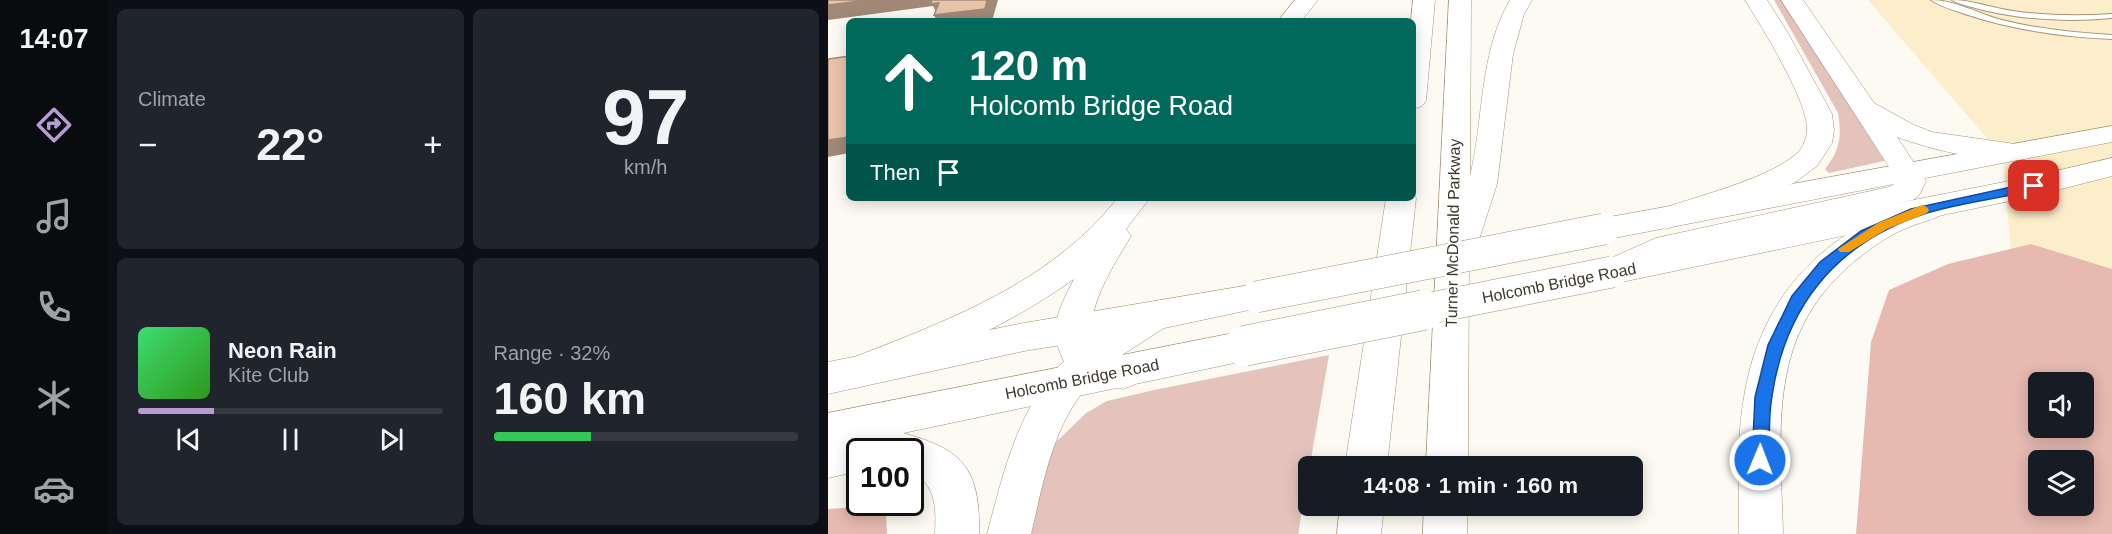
<!DOCTYPE html>
<html lang="en">
<head>
<meta charset="utf-8">
<style>
	:root { --surface:#171b24; --page:#20242c; --text:#f1f3f6; --muted:#9ea1a6; --line:#363941; --accent:#b59cd3 }
	body { margin:0; font-family:Helvetica,sans-serif; background:var(--page); color:var(--text); height:100vh; display:flex; flex-direction:column; font-size:22px; white-space:nowrap }
	* { box-sizing:border-box; margin:0 }
	p { font-size:20px; color:var(--muted) }
	.icon { flex:none; width:33px; height:33px; fill:none; stroke:currentColor; stroke-width:2; stroke-linecap:round; stroke-linejoin:round }
	.map { position:relative; flex:1; overflow:hidden }
	.side { display:flex; flex-direction:column; gap:9px; padding:9px; background:#0d0f14; width:720px }
	.side>* { flex:none }
	.hud { position:absolute; left:18px; top:18px; width:570px; height:183px; border-radius:9px; box-shadow:0 3px 15px #0003; background:#00695c; color:#fff; overflow:hidden }
	.buttons { position:absolute; left:1200px; top:372px; display:grid; gap:12px }
	.buttons a { display:grid; place-items:center; width:66px; height:66px; border-radius:9px; background:var(--surface); box-shadow:0 3px 15px #0003; font-size:30px }
	.speed { position:absolute; left:18px; top:438px; display:flex; gap:12px; font-size:30px; font-weight:700; text-align:center }
	.speed>* { display:grid; place-content:center; width:78px; height:78px; border-radius:50%; background:var(--surface); box-shadow:0 3px 15px #0003; line-height:1 }
	.speed .limit { border:3px solid #111; border-radius:9px; background:#fff; color:#111 }
	.pin { position:absolute; display:grid; place-items:center; width:51px; height:51px; color:#fff; margin:-26px; border-radius:12px; box-shadow:0 3px 9px #0006 }
	.me { position:absolute; width:66px; margin:-33px; rotate:1deg; stroke-linejoin:round; filter:drop-shadow(0 0 4px #0008) }
	.turn { display:flex; align-items:center; gap:21px; height:126px; padding:0 24px; font-size:27px }
	.turn .icon { width:78px; height:78px; stroke-width:2.5 }
	.turn b { display:block; font-size:42px; line-height:51px }
	.then { display:flex; align-items:center; height:57px; padding:0 24px; background:#0003; gap:12px; font-size:22px }
	.big { font-size:45px; font-weight:700; line-height:1.1 }
	.side .tile { flex:1; display:flex; flex-direction:column; justify-content:center; gap:9px; min-width:0; padding:0 21px; border-radius:9px; background:var(--page) }
	.side .dial { align-items:center; gap:0 }
	.dial b { font-size:78px; line-height:1 }
	.song { display:flex; align-items:center; gap:18px }
	.cover { width:72px; height:72px; border-radius:9px; background:linear-gradient(135deg,hsl(140 70% 55%),hsl(110 70% 35%)) }
	.played { height:6px; border-radius:3px; background:linear-gradient(90deg,var(--accent) 25%,var(--line) 25%) }
	.keys { display:flex; justify-content:space-around; direction:ltr }
	.heat { display:flex; justify-content:space-between; align-items:center; font-size:33px; direction:ltr }
	.charge { height:9px; border-radius:4px; background:linear-gradient(90deg,#34c759 32%,var(--line) 0) }
	.side .tiles { flex:1; display:grid; gap:9px; grid-template-columns:repeat(2,1fr) }
	.trip { position:absolute; left:470px; top:456px; width:345px; height:60px; border-radius:9px; background:var(--surface); box-shadow:0 3px 15px #0003; font-weight:700; line-height:60px; text-align:center }
	main { display:flex; flex:1; min-height:0 }
	.tabs { display:flex; flex-direction:column; width:108px; justify-content:space-around; align-items:center; background:#090b0e; color:var(--muted) }
	.tabs .icon { width:42px; height:42px }
	.tabs .selected { color:var(--accent) }
	.tabs b { font-size:27px; color:var(--text) }
	.map>svg:first-child { display:block }
	.built { fill:#fdeecb; fill-rule:evenodd }
	.green { fill:#e5c3bd }
	.forest { fill:#e6b9b1; fill-rule:evenodd }
	.lines { fill:none; stroke-linecap:round; stroke-linejoin:round }
	.service-casing { stroke:#a39473; stroke-width:2 }
	.primary-casing { stroke:#a39473; stroke-width:1 }
	.motorway-casing { stroke:#a39473; stroke-width:1 }
	.service { fill:#fff; fill-rule:evenodd }
	.primary { fill:#fff; fill-rule:evenodd }
	.motorway { fill:#fff; fill-rule:evenodd }
	.primary-bridge-far1-casing { stroke:#a39473; stroke-width:32; stroke-linecap:butt }
	.primary-bridge-casing { stroke:#a39473; stroke-width:41; stroke-linecap:butt }
	.primary-bridge-far1 { stroke:#fff; stroke-width:31 }
	.primary-bridge { stroke:#fff; stroke-width:40 }
	.shaded-wall { fill:#a28977 }
	.building { fill:#e8c4aa; stroke:#a28977; stroke-width:1.5 }
	.route { fill:#1a73e8; stroke:#114b97; stroke-width:1.5 }
	.slow { fill:#f59e0b }
	.labels { text-anchor:middle; dominant-baseline:central; stroke-width:4.5; stroke-linejoin:round; paint-order:stroke }
	.street-label { font-size:16px; fill:#3e382a; stroke:#fff }
</style>
</head>
<body>
<main>
<nav class="tabs">
<b>14:07</b>
<svg class="icon selected" aria-label="directions" viewBox="0 0 24 24"><path d="M12 3l9 9-9 9-9-9zM9 14v-3h6M13 9l2 2-2 2"/></svg>
<svg class="icon" aria-label="music" viewBox="0 0 24 24"><path d="M9 18V5l10-2v13"/><circle cx="6" cy="18" r="3"/><circle cx="16" cy="16" r="3"/></svg>
<svg class="icon" aria-label="phone" viewBox="0 0 24 24"><path d="M5 4h4l2 5-3 2q2 4 5 5l2-3 5 2v4C11 20 4 13 5 4z"/></svg>
<svg class="icon" aria-label="climate" viewBox="0 0 24 24"><path d="M12 3v18M4 7l16 10M4 17L20 7"/></svg>
<svg class="icon" aria-label="car" viewBox="0 0 24 24"><path d="M5 17H2v-5l4-1 3-4h7l3 4 3 1v5h-3M9 17h6M6 11h13"/><circle cx="7" cy="17" r="2"/><circle cx="17" cy="17" r="2"/></svg>
</nav>
<section class="side">
<div class="tiles">
<div class="tile"><p>Climate</p>
<div class="heat"><a>−</a><b class="big">22°</b><a>+</a></div>
</div>
<div class="tile dial"><b>97</b><p>km/h</p></div>
<div class="tile">
<div class="song"><i class="cover"></i><div><b>Neon Rain</b><p>Kite Club</p></div></div>
<div class="played"></div>
<div class="keys"><svg class="icon" aria-label="previous" viewBox="0 0 24 24"><path d="M18 5L8 12l10 7zM5 5v14"/></svg><svg class="icon" aria-label="pause" viewBox="0 0 24 24"><path d="M8 5v14M16 5v14"/></svg><svg class="icon" aria-label="next" viewBox="0 0 24 24"><path d="M6 5l10 7-10 7zM19 5v14"/></svg></div>
</div>
<div class="tile"><p>Range · 32%</p><b class="big">160 km</b><div class="charge"></div></div>
</div>
</section>
<div class="map">
<svg width="1284" height="534" viewBox="0 0 1284 534">
	<rect width="100%" height="100%" fill="#fdfaf3"/>
	<path class="built" d="M1040 0H1284V534H1206L1175 157ZM1210 382H1256V428H1210ZM1210 460H1256V506H1210Z"/>
	<g class="green">
		<path d="M946 0H956L1057 157 1056 161 1001 173 997 169C1012 150 1014 137 1010 113Z"/>
		<path d="M501 355 470 534H200L223 447 258 413 279 401 326 390Z"/>
	</g>
	<g class="forest">
		<path d="M1203 244 1284 269V534H1028L1043 342 1061 290 1120 264ZM1210 382H1256V428H1210ZM1210 460H1256V506H1210Z"/>
		<path d="M46 506 58 514 59 534H0V509Z"/>
	</g>
	<g class="lines">
		<g class="service-casing">
			<g id="service">
				<path d="M1103 0C1127 0 1151 14 1174 20 1210 29 1247 33 1284 35V39C1234 37 1185 30 1137 14 1126 10 1113 7 1103 0Z"/>
				<path d="M1124 0C1144 0 1164 8 1185 11 1218 16 1251 16 1284 14V18C1240 22 1197 20 1155 10 1145 7 1132 5 1124 0Z"/>
			</g>
		</g>
		<g class="primary-casing">
			<g id="primary">
				<path d="M1284 126V142L776 240 765 237 760 229 765 221 776 218Z"/>
				<path d="M1284 158V176L1206 196 784 284 772 281 767 272 772 263 784 260 1206 176Z"/>
				<path d="M428 284 440 288 445 297 440 306 327 330 196 351 0 394V362L196 323Z"/>
				<path d="M416 331 429 336 434 346 429 356 416 361 0 449V413Z"/>
			</g>
		</g>
		<g class="motorway-casing">
			<g id="motorway">
				<path d="M467 0H490L473 21H450Z"/>
				<path d="M585 0H607L598 101 594 106 585 109V21H583Z"/>
				<path d="M621 0H643L642 176C656 118 651 53 682 0H704L696 14 685 54 669 184 649 246 641 255 640 466H598Z"/>
				<path d="M917 0H939L960 33 1004 114 1006 130 1004 143 989 166 966 183 849 225 838 229 827 225 823 218 827 211C866 197 937 180 967 155 974 150 978 140 979 131 982 105 933 25 917 0Z"/>
				<path d="M953 0H975L1046 103 1086 125 1104 132 1201 146 1205 152 1201 158C1168 166 1101 149 1069 137L1098 181 1092 194 1085 200 837 258 796 281 784 284 772 281 767 272 772 263 828 238 1061 187 1068 183 1065 173Z"/>
				<path d="M585 193 588 198 559 466H517L558 198H585Z"/>
				<path d="M1104 197 1115 200 1119 207C1118 208 1115 214 1114 214 1106 220 1093 222 1084 226 1070 231 1056 239 1044 248 937 323 952 418 955 534H911C911 489 908 442 916 397 933 291 1002 225 1104 197Z"/>
				<path d="M290 198H322L298 229 303 236C286 265 261 302 263 337 278 327 308 304 326 303 330 302 335 305 339 306L345 316 339 326 291 357 308 362 314 373 308 384 295 389 264 381C225 423 216 480 203 534H159C175 475 190 406 236 361 219 329 231 309 246 279 183 324 114 354 42 383L29 388 16 383 10 372 16 361C98 329 185 298 252 238 266 226 278 212 290 198Z"/>
				<path d="M64 430C128 447 153 460 151 534H107C108 508 109 484 82 472V452H32V471L0 478V440L32 433Z"/>
				<path d="M512 506H556L553 534H509Z"/>
				<path d="M596 506H640L639 534H595Z"/>
			</g>
		</g>
		<use href="#service" class="service"/>
		<use href="#primary" class="primary"/>
		<use href="#motorway" class="motorway"/>
		<g class="primary-bridge-far1-casing">
			<g id="primary-bridge-far1">
				<path d="M428 297 776 229"/>
				<path d="M588 311 784 272"/>
			</g>
		</g>
		<g class="primary-bridge-casing">
			<path id="primary-bridge" d="M416 346 596 310"/>
		</g>
		<use href="#primary-bridge-far1" class="primary-bridge-far1"/>
		<use href="#primary-bridge" class="primary-bridge"/>
	</g>
	<g class="shaded-wall">
		<path d="M40 0H170L164 21H109L106 15H110L105 6 0 20V5Z"/>
		<path d="M21 137V153L0 157V140Z"/>
	</g>
	<g class="building">
		<path d="M0 0H40L0 5Z"/>
		<path d="M104 0H159L157 9 106 15 111 3 103 4Z"/>
		<path d="M21 56V137L0 140V59Z"/>
	</g>
	<path class="route" d="M1206 182 1210 183V189C1172 199 1126 203 1090 216 1006 246 957 308 944 396 940 417 942 439 941 460L938 465 932 468 926 465 924 460 927 397 940 345 964 296 992 262 1033 231 1083 209Z"/>
	<path class="slow" d="M1094 205 1099 207 1101 210 1099 213 1059 229 1021 252H1012L1010 249 1050 223Z"/>
	<g class="labels">
		<g class="street-label">
			<text transform="translate(625 233) rotate(-89)">Turner McDonald Parkway</text>
			<text transform="translate(731 283) rotate(-11)">Holcomb Bridge Road</text>
			<text transform="translate(254 379) rotate(-11)">Holcomb Bridge Road</text>
		</g>
	</g>
</svg>
<div class="buttons">
<a><svg class="icon" aria-label="sound" viewBox="0 0 24 24"><path d="M4 9h4l5-4v14l-5-4H4zM17 9q2 3 0 6"/></svg></a>
<a><svg class="icon" aria-label="layers" viewBox="0 0 24 24"><path d="M12 4l9 5-9 5-9-5zM3 14l9 5 9-5"/></svg></a>
</div>
<div class="speed"><div class="limit">100</div></div>
<div class="pin" style="left:1206px;top:186px;background:#d93025"><svg class="icon" aria-label="arrive" viewBox="0 0 24 24"><path d="M6 21V4h12l-3 4 3 4H6"/></svg></div>
<svg class="me" style="left:932px;top:460px" viewBox="-20 -20 40 40"><circle r="17" fill="#1a73e8" stroke="#fff" stroke-width="3"/><path d="M0-11L8 9 0 5-8 9z" fill="#fff"/></svg>
<div class="trip">14:08 · 1 min · 160 m</div>
<div class="hud">
<div class="turn"><svg class="icon" aria-label="ahead" viewBox="0 0 24 24"><path d="M12 20V5M6 11l6-6 6 6"/></svg><div><b>120 m</b>Holcomb Bridge Road</div></div>
<div class="then">Then<svg class="icon" aria-label="arrive" viewBox="0 0 24 24"><path d="M6 21V4h12l-3 4 3 4H6"/></svg></div>
</div>
</div>
</main>
</body>
</html>
